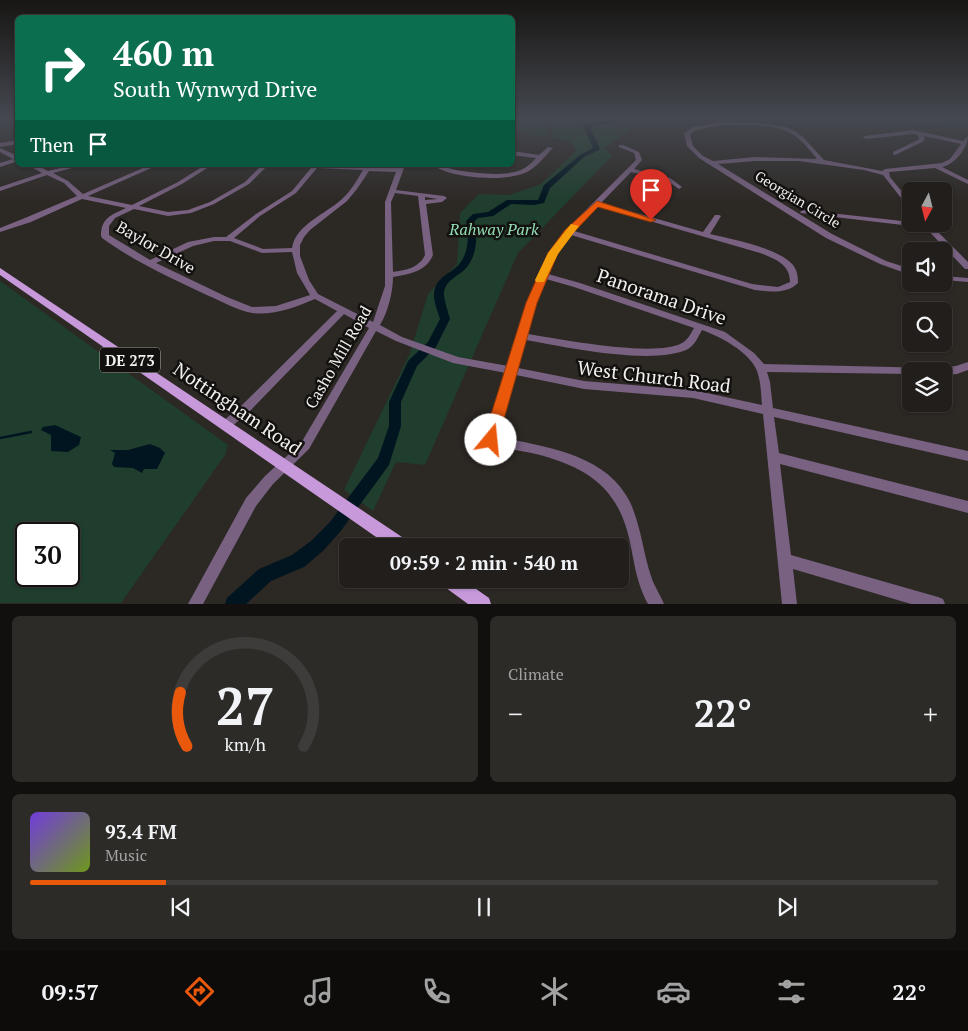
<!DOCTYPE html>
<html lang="en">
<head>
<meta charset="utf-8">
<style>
	:root { --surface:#211e1b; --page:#2d2b28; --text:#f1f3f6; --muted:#a2a2a3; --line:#3e3c3a; --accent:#ea580c }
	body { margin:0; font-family:"PT Serif",serif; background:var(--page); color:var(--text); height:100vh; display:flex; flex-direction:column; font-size:19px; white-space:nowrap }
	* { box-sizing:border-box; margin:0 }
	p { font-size:16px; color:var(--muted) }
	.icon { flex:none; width:28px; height:28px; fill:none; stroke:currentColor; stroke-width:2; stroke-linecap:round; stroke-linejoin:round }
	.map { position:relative; height:604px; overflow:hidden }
	.drawer { display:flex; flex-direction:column; gap:12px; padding:12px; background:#12100f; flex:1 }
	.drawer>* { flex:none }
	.guide { position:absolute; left:15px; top:15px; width:500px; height:152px; border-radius:8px; box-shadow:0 1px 4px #0004,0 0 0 1px var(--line); background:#0b6e4f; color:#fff; overflow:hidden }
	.needle { width:32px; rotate:187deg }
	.buttons { position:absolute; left:902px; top:182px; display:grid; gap:10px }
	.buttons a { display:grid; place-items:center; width:50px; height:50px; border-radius:8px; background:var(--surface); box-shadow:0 1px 4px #0004,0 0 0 1px var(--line); font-size:25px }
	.speed { position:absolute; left:15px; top:522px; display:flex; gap:10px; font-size:25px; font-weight:700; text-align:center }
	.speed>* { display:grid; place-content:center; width:65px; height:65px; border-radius:50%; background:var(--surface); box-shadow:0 1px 4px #0004,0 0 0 1px var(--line); line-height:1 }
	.speed .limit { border:2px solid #111; border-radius:8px; background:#fff; color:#111 }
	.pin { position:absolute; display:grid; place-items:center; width:42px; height:42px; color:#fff; margin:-51px -21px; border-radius:50% 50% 50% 0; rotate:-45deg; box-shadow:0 0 5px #0007 }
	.pin .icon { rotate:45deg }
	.me { position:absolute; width:55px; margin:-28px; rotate:17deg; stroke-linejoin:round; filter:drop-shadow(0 0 4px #0008) }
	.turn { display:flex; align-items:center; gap:18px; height:105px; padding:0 15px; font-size:22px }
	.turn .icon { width:65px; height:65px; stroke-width:2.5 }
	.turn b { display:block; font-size:35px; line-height:42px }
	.then { display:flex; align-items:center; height:48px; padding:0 15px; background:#0003; gap:10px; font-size:19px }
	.big { font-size:38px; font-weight:700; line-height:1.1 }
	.drawer .widget { flex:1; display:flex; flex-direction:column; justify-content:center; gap:8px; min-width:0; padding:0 18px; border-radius:8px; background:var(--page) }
	.drawer .dial { align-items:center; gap:0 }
	.dial svg { height:130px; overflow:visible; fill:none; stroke:var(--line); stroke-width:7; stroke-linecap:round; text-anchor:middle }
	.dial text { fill:var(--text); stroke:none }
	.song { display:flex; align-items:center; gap:15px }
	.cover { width:60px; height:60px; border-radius:8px; background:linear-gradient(135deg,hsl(260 70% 55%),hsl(80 70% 35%)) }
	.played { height:5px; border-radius:2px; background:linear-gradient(90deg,var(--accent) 15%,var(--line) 15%) }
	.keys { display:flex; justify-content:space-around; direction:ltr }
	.heat { display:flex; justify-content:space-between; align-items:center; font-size:28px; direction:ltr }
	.drawer .tiles { flex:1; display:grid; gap:12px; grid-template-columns:1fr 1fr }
	.widget:last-child { grid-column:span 2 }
	.trip { position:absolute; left:339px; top:538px; width:290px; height:50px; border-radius:8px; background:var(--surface); box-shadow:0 1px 4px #0004,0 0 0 1px var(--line); font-weight:700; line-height:50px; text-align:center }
	.tab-bar { display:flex; height:80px; justify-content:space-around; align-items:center; background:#0d0c0b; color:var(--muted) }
	.tab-bar .icon { width:35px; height:35px }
	.tab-bar .active { color:var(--accent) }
	.tab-bar b { font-size:22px; color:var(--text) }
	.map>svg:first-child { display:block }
	.green { fill:#1f3e2e; fill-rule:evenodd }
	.water { fill:#001520 }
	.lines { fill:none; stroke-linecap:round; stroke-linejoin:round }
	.stream { stroke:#001520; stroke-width:2.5 }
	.river { fill:#001520; fill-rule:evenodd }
	.minor { fill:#786181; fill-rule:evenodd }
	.major { fill:#c799db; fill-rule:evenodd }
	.route { fill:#ea580c; stroke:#983908 }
	.slow { fill:#f59e0b }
	.labels { text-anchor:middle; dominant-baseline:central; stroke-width:5; stroke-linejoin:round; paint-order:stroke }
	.far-street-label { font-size:14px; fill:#f2efec; stroke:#13110f }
	.shield { fill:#13110f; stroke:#afacaa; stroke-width:1 }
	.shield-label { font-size:15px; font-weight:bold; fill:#f2efec }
	.park-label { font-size:16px; font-style:italic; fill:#93deb5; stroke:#13110f }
	.street-label { font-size:16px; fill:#f2efec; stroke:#13110f }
	.near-street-label { font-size:19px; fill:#f2efec; stroke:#13110f }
</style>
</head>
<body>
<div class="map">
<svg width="968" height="604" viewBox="0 0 968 604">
	<rect width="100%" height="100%" fill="#2c2824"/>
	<g class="green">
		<path d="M513 118H547L548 135 534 137V134H522V130L513 129Z"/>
		<path d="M552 118H614L630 130 605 148 612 156 518 253 425 465 396 462 373 511 344 490 410 353 428 294 457 264 460 213 479 194 509 195 541 184 576 151 572 143 552 137Z"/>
		<path d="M861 118H968V130L903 120Z"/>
		<path d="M0 281 228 445 225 455 121 603H0ZM26 534H69V576H26Z"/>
	</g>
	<g class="water">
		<path d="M55 425 81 437 79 445 68 452 51 451V435L41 430 43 427Z"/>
		<path d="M150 444 160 448 165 453 157 469H144L142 473 133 468 114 467 112 464 115 453 110 450H128Z"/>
	</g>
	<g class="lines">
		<path class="stream" d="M0 438 31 432"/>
		<path class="river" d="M609 118H615L613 123 590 126 600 149 599 150 584 157 550 188 544 203 534 205 511 204 493 216 478 218 474 222C478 236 477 254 467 267 459 277 443 280 444 296 445 303 448 312 450 319L436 347 417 366 401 402V426L389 465 340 532 323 551 304 567 271 581 246 604H225L227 598 259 569 292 555 311 541 330 522 378 458 389 426V402L408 361 428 342 440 319C438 312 434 303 434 296 434 276 451 275 460 263 469 252 469 234 466 221L473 214 488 212 507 200H538L544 185 580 155 593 148 583 125 584 124 608 121Z"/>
		<g class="minor">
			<path d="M722 122 756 123 786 127 795 131 803 137 824 160 882 171 885 169 942 163 950 159 961 144 924 136 925 139 922 142 895 155 893 154V152L918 140 919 139 918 135 913 134 866 139 863 137 864 136 913 130 963 141 968 136C968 148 954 165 942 167L968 180V184L935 168 889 172 890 177 911 203V209L909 208 883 175 864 170 799 161H755L718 164 832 234 886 261 911 269V274H908L880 264 826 238 699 158 687 146 684 133 693 127ZM722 125C744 125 773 123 792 134 802 140 810 150 817 159L755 157 713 161 703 156 693 146 690 134 696 130Z"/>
			<path d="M18 140V144L0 147V143Z"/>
			<path d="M619 145H623L639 152 642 160 634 169 670 178 682 187 679 189 666 180 631 172 601 203 703 232 715 215H719L721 216 710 234C731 239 779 248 793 265 797 270 798 276 798 283 787 294 770 292 755 290L571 235 557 253 548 274 580 283 725 332 754 353 764 364 934 368 935 371H911V374L767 372 770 382 773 408 968 451V461L774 417 779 453 968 501V513L780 464 791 555 938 597 943 599 945 604H911L793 569 797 604H782L763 414 693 398 584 389 516 375 498 437C544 446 607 454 630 502 641 526 643 552 651 576 654 586 660 594 664 604H648C634 579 634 553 626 527 612 482 579 465 536 454 520 450 502 449 487 443L485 440 506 373 453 363 396 341 376 331 309 449 273 484 256 506 203 604H188L246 498 265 476 301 443 369 328 344 314 250 411 230 428 226 430 222 428 220 425 222 422 242 405 337 311 315 299C296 307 273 316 252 313 237 310 223 302 209 296 173 279 135 262 102 238L101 236C101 218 111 215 126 208L82 199 31 222 0 232V228L25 218 77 196 64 183 47 175 0 191V187L42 173 28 165H36L48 171 73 165H84L53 173 68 181 83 194 150 165H158L88 196 132 205 178 182 205 165H212L182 184 139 206 168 212 188 210 210 202 245 182 262 165H268L249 184 214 204 191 213 168 216 134 209 115 218 109 226V235L150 260 188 242 214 237H226L256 214 292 191 311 168 279 167 276 165 365 167 366 165H372L371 167 398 168 399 165H405L396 190 444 196 447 198 442 202 426 204 433 255C426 272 409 274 393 277 393 292 388 312 380 325L402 337 458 357 508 366 532 291 549 253 566 230 636 160 634 153 619 147ZM317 168 363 170C357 180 351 191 342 199 326 214 296 224 292 248L263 249 234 238 260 216 296 193ZM369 171 396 172 385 202V286L373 322 318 294 309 280 300 256V245L304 237 310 230 347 201 357 189ZM395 193 418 196 425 255C419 268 406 270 393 272L391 202ZM425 197 438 199 425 200ZM598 206 760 253C775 259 790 264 790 282L778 287 752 284 574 231ZM214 241H230L262 253 292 252 297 273 310 295 276 306 252 307 227 297 156 263 193 246ZM546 279 574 287 694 328C691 333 688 340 682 343 657 358 559 339 528 334L540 291ZM702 330C719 336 750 352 757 371 761 382 761 394 762 405L693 390 584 381 518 368 526 340C564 347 654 366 688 349 695 345 698 337 702 330Z"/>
			<path d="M548 147 553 148C545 156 537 167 527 172 507 182 451 179 433 165 441 165 447 168 456 170 473 173 504 177 521 170 527 167 532 163 536 158L512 155V151L539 155Z"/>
			<path d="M0 148 18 156V161L0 167V163L13 159 0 152Z"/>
			<path d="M803 210 911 222V224H915L911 226 801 213 800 212Z"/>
			<path d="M922 224H930L968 262V269H965Z"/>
			<path d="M944 276 968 278V282L944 280Z"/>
			<path d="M968 362V370L957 374 944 375V371H939L940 368 956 366Z"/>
		</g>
		<g class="major">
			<path d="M0 268 408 541 410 546H389L0 275Z"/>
			<path d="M440 579H462L489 598 491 604H468L442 585Z"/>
		</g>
	</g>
	<linearGradient id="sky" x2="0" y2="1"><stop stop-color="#181614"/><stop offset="0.58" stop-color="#454850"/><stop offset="1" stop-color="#454850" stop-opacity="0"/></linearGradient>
	<rect width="968" height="203" fill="url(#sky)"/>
	<path class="route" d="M597 201 656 220 651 222 598 207 572 234 558 253 537 303 498 440 496 445 491 446 486 445 483 440 526 303 548 253 565 230Z"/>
	<path class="slow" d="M571 224 579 226 558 254 544 282H536L535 280 548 253Z"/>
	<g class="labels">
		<g class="far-street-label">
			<text transform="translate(798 199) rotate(31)">Georgian Circle</text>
		</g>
		<rect class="shield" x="100" y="347.5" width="60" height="25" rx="4"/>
		<g class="shield-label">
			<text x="130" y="360">DE 273</text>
		</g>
		<g class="park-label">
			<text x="494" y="229">Rahway Park</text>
		</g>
		<g class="street-label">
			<text transform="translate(156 247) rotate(30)">Baylor Drive</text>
			<text transform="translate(338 357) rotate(-60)">Casho Mill Road</text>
		</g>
		<g class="near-street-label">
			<text transform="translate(662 296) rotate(19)">Panorama Drive</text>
			<text transform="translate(654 376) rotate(7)">West Church Road</text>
			<text transform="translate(238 408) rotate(34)">Nottingham Road</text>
		</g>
	</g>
</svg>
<div class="buttons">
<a><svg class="needle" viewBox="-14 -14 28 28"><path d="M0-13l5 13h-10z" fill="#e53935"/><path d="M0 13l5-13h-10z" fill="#a2a2a3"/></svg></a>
<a><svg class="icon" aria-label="sound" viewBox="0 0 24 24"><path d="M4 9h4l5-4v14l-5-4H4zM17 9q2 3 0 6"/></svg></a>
<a><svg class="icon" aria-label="search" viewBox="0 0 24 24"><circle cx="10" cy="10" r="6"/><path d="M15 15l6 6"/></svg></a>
<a><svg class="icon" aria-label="layers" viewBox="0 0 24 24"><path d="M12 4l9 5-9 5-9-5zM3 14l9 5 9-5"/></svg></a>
</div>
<div class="speed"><div class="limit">30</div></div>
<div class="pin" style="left:651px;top:220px;background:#d93025"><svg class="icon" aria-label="arrive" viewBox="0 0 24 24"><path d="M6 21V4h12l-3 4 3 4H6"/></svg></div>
<svg class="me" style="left:491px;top:440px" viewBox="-20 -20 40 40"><circle r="19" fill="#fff"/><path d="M0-13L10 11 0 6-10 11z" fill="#ea580c"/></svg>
<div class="trip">09:59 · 2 min · 540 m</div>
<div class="guide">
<div class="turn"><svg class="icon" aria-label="right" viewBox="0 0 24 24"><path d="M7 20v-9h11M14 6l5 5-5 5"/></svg><div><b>460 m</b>South Wynwyd Drive</div></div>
<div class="then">Then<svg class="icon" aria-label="arrive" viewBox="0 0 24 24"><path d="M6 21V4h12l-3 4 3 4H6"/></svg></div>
</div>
</div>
<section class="drawer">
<div class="tiles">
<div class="widget dial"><svg viewBox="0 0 100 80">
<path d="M14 69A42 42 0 1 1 86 69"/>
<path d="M14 69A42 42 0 0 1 10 36" stroke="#ea580c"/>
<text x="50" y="56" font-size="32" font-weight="700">27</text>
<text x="50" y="72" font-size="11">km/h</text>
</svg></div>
<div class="widget"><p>Climate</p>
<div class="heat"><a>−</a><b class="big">22°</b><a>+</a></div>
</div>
<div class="widget">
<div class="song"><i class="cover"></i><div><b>93.4 FM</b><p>Music</p></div></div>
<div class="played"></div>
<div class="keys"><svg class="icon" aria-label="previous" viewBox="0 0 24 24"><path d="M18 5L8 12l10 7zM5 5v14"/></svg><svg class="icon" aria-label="pause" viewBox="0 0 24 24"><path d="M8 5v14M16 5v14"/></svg><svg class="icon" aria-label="next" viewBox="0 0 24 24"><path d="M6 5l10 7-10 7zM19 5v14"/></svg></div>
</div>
</div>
</section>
<nav class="tab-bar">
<b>09:57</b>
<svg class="icon active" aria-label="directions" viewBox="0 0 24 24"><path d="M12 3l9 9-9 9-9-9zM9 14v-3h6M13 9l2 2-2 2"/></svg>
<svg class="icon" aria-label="music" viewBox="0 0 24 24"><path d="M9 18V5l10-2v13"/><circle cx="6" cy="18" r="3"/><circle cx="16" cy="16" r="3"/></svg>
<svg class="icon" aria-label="phone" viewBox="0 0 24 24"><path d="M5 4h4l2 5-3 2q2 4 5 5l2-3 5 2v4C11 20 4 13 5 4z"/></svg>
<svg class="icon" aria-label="climate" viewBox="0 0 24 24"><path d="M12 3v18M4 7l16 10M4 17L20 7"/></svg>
<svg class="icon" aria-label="car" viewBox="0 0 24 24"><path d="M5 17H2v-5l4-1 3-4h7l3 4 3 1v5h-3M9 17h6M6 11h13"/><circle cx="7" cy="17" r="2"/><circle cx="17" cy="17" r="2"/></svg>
<svg class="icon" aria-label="filters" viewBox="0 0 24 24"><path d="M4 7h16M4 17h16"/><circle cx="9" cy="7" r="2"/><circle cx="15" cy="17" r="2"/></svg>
<b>22°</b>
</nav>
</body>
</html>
